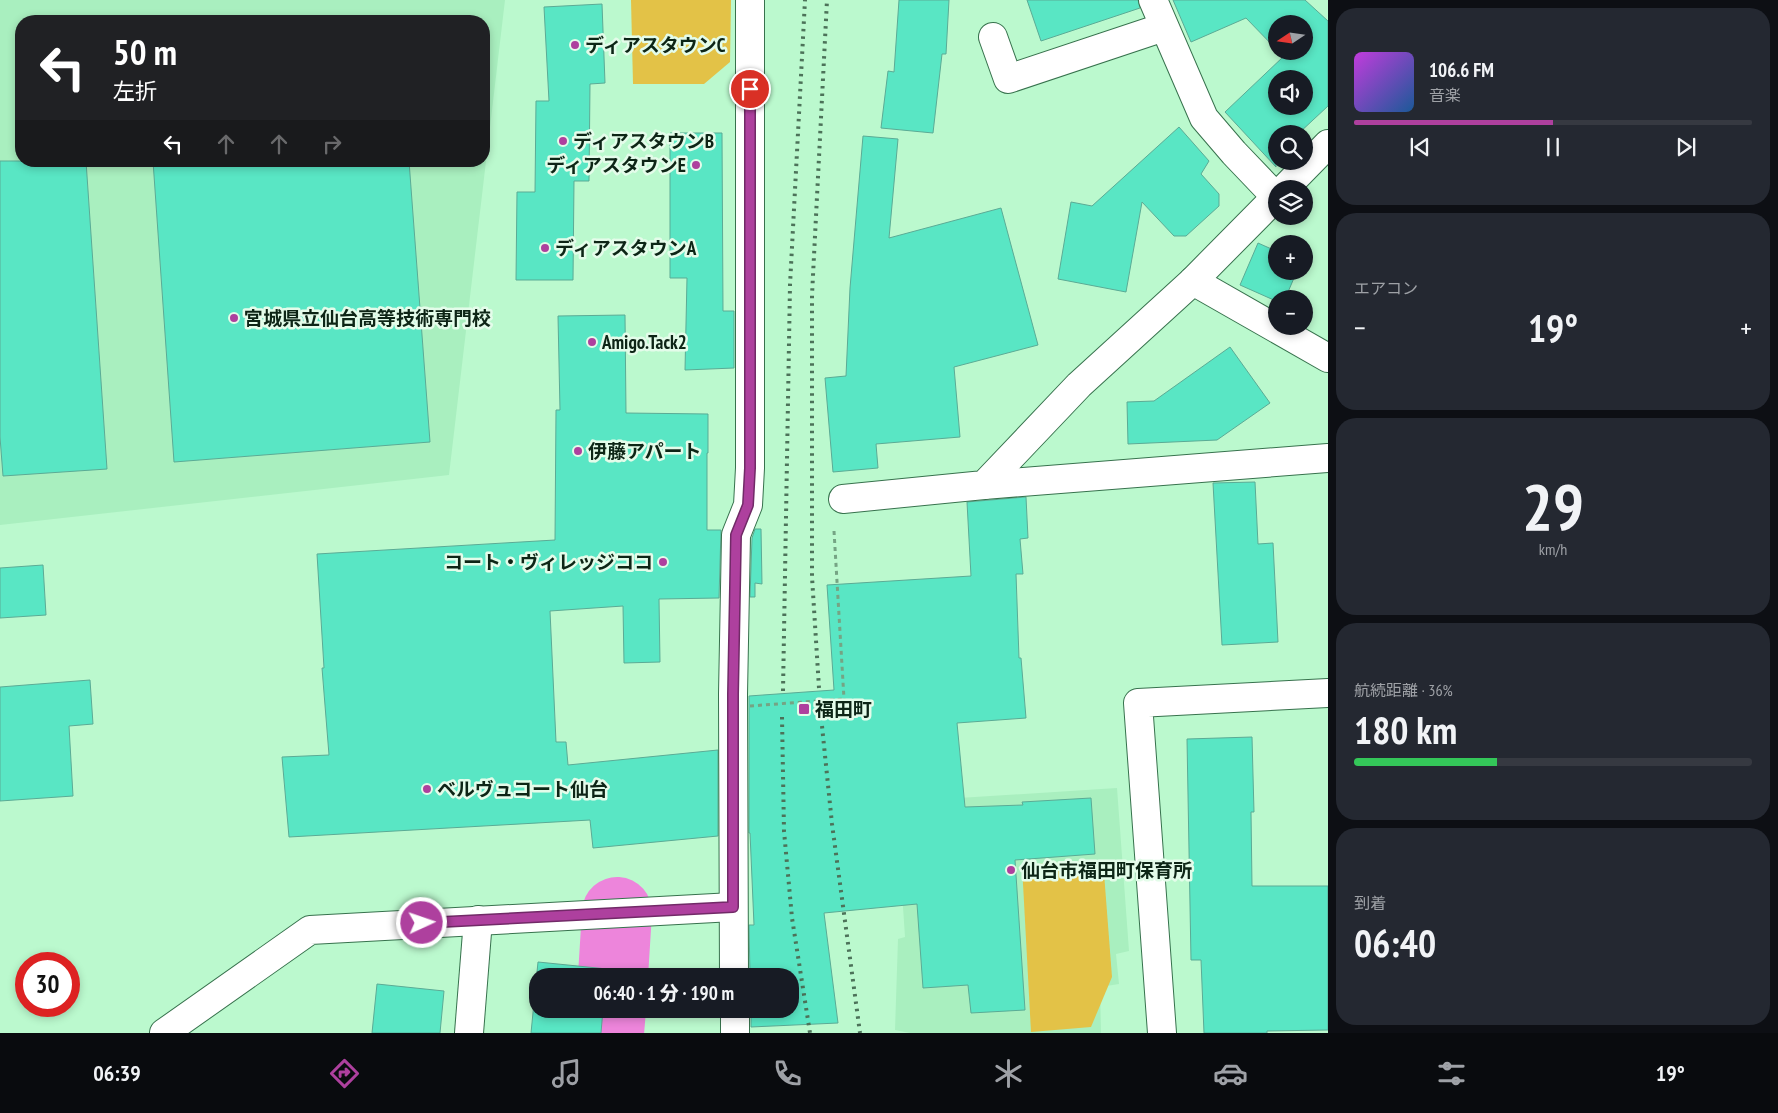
<!DOCTYPE html>
<html lang="ja">
<head>
<meta charset="utf-8">
<style>
	:root { --surface:#171b24; --page:#242831; --text:#f1f3f6; --muted:#9ea1a6; --line:#363941; --accent:#ae409e }
	body { margin:0; font-family:"PT Sans Narrow","Noto Sans JP",sans-serif; background:var(--page); color:var(--text); height:100vh; display:flex; flex-direction:column; font-size:19px; white-space:nowrap }
	* { box-sizing:border-box; margin:0 }
	p { font-size:16px; color:var(--muted) }
	.icon { flex:none; width:28px; height:28px; fill:none; stroke:currentColor; stroke-width:2; stroke-linecap:round; stroke-linejoin:round }
	.map { position:relative; flex:1; overflow:hidden }
	.details { display:flex; flex-direction:column; gap:8px; padding:8px; background:#0d0f14; width:450px }
	.details>* { flex:none }
	.hud { position:absolute; left:15px; top:15px; width:475px; height:152px; border-radius:20px; box-shadow:0 2px 8px #0003; background:#202124; color:#fff; overflow:hidden }
	.needle { width:32px; rotate:257deg }
	.tools { position:absolute; left:1268px; top:15px; display:grid; gap:10px }
	.tools a { display:grid; place-items:center; width:45px; height:45px; border-radius:50%; background:var(--surface); box-shadow:0 2px 8px #0003; font-size:25px }
	.speed { position:absolute; left:15px; top:952px; display:flex; gap:10px; font-size:25px; font-weight:700; text-align:center }
	.speed>* { display:grid; place-content:center; width:65px; height:65px; border-radius:50%; background:var(--surface); box-shadow:0 2px 8px #0003; line-height:1 }
	.speed .limit { border:8px solid #d22; background:#fff; color:#111 }
	.pin { position:absolute; display:grid; place-items:center; width:42px; height:42px; color:#fff; margin:-21px; border:2px solid #fff; border-radius:50%; box-shadow:0 1px 5px #0007 }
	.me { position:absolute; width:55px; margin:-28px; rotate:87deg; stroke-linejoin:round; filter:drop-shadow(0 0 4px #0008) }
	.turn { display:flex; align-items:center; gap:18px; height:105px; padding:0 15px; font-size:22px }
	.turn .icon { width:65px; height:65px; stroke-width:2.5 }
	.turn b { display:block; font-size:35px; line-height:42px }
	.lanes { display:flex; align-items:center; height:48px; padding:0 15px; background:#0003; justify-content:center; gap:25px; direction:ltr }
	.lanes .off { opacity:.35 }
	.big { font-size:38px; font-weight:800; line-height:1.1 }
	.details .widget { flex:1; display:flex; flex-direction:column; justify-content:center; gap:8px; min-width:0; padding:0 18px; border-radius:20px; background:var(--page) }
	.details .dial { align-items:center; gap:0 }
	.dial b { font-size:65px; line-height:1 }
	.song { display:flex; align-items:center; gap:15px }
	.cover { width:60px; height:60px; border-radius:8px; background:linear-gradient(135deg,hsl(290 70% 55%),hsl(210 70% 35%)) }
	.played { height:5px; border-radius:2px; background:linear-gradient(90deg,var(--accent) 50%,var(--line) 50%) }
	.keys { display:flex; justify-content:space-around; direction:ltr }
	.heat { display:flex; justify-content:space-between; align-items:center; font-size:28px; direction:ltr }
	.charge { height:8px; border-radius:4px; background:linear-gradient(90deg,#34c759 36%,var(--line) 0) }
	.trip { position:absolute; left:529px; top:968px; width:270px; height:50px; border-radius:20px; background:var(--surface); box-shadow:0 2px 8px #0003; font-weight:800; line-height:50px; text-align:center }
	.dock { display:flex; height:80px; justify-content:space-around; align-items:center; background:#090b0e; color:var(--muted) }
	.dock .icon { width:35px; height:35px }
	.dock .active { color:var(--accent) }
	.dock b { font-size:22px; color:var(--text) }
	main { display:flex; flex:1; min-height:0 }
	.map>svg:first-child { display:block }
	.built { fill:#a9efbf; fill-rule:evenodd }
	.park { fill:#e3c247 }
	.lines { fill:none; stroke-linecap:round; stroke-linejoin:round }
	.river { stroke:#ed85db; stroke-width:70 }
	.building { fill:#59e6c4; stroke:#5bab95; fill-rule:evenodd }
	.street-casing { stroke:#37724d; stroke-width:30 }
	.path { stroke:#75a484; stroke-width:3; stroke-dasharray:4 4; stroke-linecap:butt }
	.street { stroke:#fff; stroke-width:28 }
	.rail { stroke:#4c7259; stroke-width:4; stroke-dasharray:2.5 5; stroke-linecap:butt }
	.path-bridge { stroke:#75a484; stroke-width:3; stroke-dasharray:4 4; stroke-linecap:butt }
	.route-casing { stroke:#712a67; stroke-width:12 }
	.route { stroke:#ae409e; stroke-width:9 }
	.poi-dot { fill:#ae409e; stroke:#e4fcea; stroke-width:2 }
	.labels { text-anchor:middle; dominant-baseline:central; stroke-width:5; stroke-linejoin:round; paint-order:stroke }
	.poi-label { font-size:19px; font-weight:bold; fill:#0d2516; stroke:#e4fcea; text-anchor:start }
</style>
</head>
<body>
<main>
<div class="map">
<svg width="1328" height="1033" viewBox="0 0 1328 1033">
	<rect width="100%" height="100%" fill="#bbf9ce"/>
	<g class="built">
		<path d="M0 0H505L449 475 0 525ZM21 21H484V161H21Z"/>
		<path d="M1117 788 1129 951 1116 954 1119 984 1100 987 1101 1033H910L895 1030 898 939 905 937 896 802Z"/>
	</g>
	<g class="park">
		<path d="M631 0H731L730 62 704 84H633Z"/>
		<path d="M1103 860 1112 977 1091 1027 1031 1032 1022 865Z"/>
	</g>
	<g class="lines">
		<g class="river">
			<path d="M613 976 617 912"/>
			<path d="M609 1033 611 1009"/>
		</g>
	</g>
	<g class="building">
		<path d="M899 0H949L946 54H942L933 133 881 128 888 71 894 72Z"/>
		<path d="M1027 0H1138L1140 8 1041 41Z"/>
		<path d="M1173 0H1305L1328 21V106L1298 134H1276V167L1225 112 1284 56 1279 51H1304V24H1276V49L1246 18 1191 42ZM1276 79H1304V106H1276Z"/>
		<path d="M602 4 605 83 590 84 589 181H574L573 280H516L517 192H535L536 101H549L544 7Z"/>
		<path d="M1179 127 1209 161 1201 174 1219 194V206L1186 236H1174L1142 202 1126 292 1058 279 1071 202 1092 206Z"/>
		<path d="M670 133H722L723 311H734V368L685 370 687 278H670Z"/>
		<path d="M863 136 898 139 889 238 1001 208 1038 345 954 367 960 437 876 444 878 468 833 472 825 378 846 376 850 288Z"/>
		<path d="M0 161H86L107 469 3 476 0 437Z"/>
		<path d="M153 161H409L430 442 174 462Z"/>
		<path d="M1258 243 1276 251V271H1297L1285 299H1276V301L1240 285Z"/>
		<path d="M625 315 626 413 708 414V453H707V530H721L719 598 659 599 660 662 624 663 623 606 550 611 556 742H566L568 765 718 750V836L593 848 590 820 289 837 282 757 329 755 322 668H324L317 554 555 540 556 410H560L558 316Z"/>
		<path d="M1230 347 1270 403 1217 440 1128 444 1127 402 1154 401Z"/>
		<path d="M1255 482 1258 544 1273 543 1278 642 1222 645 1213 483Z"/>
		<path d="M1026 497 1028 538 1020 539 1023 574H1016L1019 658H1021L1026 718 957 723 965 807 1023 805 1022 802 1091 798 1095 854 1015 860 1025 1010 971 1013 968 985 923 988 917 904 824 913 838 1023 751 1027V1009H790V976H750L749 925H754L750 833H749V696L834 690 827 585 971 576 967 502Z"/>
		<path d="M755 529H761L762 584 755 583V597H750L752 538Z"/>
		<path d="M43 565 46 615 0 618V568Z"/>
		<path d="M90 680 93 724 69 726 73 796 0 801V687Z"/>
		<path d="M1252 737 1254 812H1251L1252 886H1328V1030L1267 1031V1033H1204L1201 960H1191L1187 739Z"/>
		<path d="M538 962 607 969 606 976H538V1009H603L601 1033H531Z"/>
		<path d="M377 984 444 991 440 1033H372Z"/>
	</g>
	<g class="lines">
		<g class="street-casing">
			<g id="street">
				<path d="M1153 0 1204 118 1234 153 1276 197"/>
				<path d="M993 37 1008 79 1164 27"/>
				<path d="M1284 189 1328 144"/>
				<path d="M1193 281 1328 358"/>
				<path d="M984 485 1328 458"/>
				<path d="M843 499 984 485 1079 385 1193 281 1276 197"/>
				<path d="M734 976 733 694 736 535 748 505 750 468V0"/>
				<path d="M735 1009V1033"/>
				<path d="M164 1033 310 930 733 907"/>
				<path d="M469 1033 478 920"/>
				<path d="M1162 1033 1138 703 1328 693"/>
			</g>
		</g>
		<path class="path" d="M834 531 844 699"/>
		<use href="#street" class="street"/>
		<g class="rail">
			<path d="M819 688 812 577V295L827 0"/>
			<path d="M783 691 790 285 805 0"/>
			<path d="M782 717 784 831 792 918 810 1033"/>
			<path d="M822 726 832 824 860 1033"/>
		</g>
		<path class="path-bridge" d="M750 706 844 699"/>
	</g>
	<g class="lines">
		<g class="route-casing">
			<path id="route" d="M422 923 733 907V694L736 535 748 505 750 468V89"/>
		</g>
		<use href="#route" class="route"/>
	</g>
	<g class="poi-dot">
		<circle cx="575" cy="45" r="5"/>
		<circle cx="563" cy="141" r="5"/>
		<circle cx="696" cy="165" r="5"/>
		<circle cx="545" cy="248" r="5"/>
		<circle cx="234" cy="318" r="5"/>
		<circle cx="592" cy="342" r="5"/>
		<circle cx="578" cy="451" r="5"/>
		<circle cx="663" cy="562" r="5"/>
		<rect x="798" y="703" width="12" height="12" rx="2.5"/>
		<circle cx="427" cy="789" r="5"/>
		<circle cx="1011" cy="870" r="5"/>
	</g>
	<g class="labels">
		<g class="poi-label">
			<text x="585" y="45">ディアスタウンC</text>
			<text x="573" y="141">ディアスタウンB</text>
			<text x="686" y="165" text-anchor="end">ディアスタウンE</text>
			<text x="555" y="248">ディアスタウンA</text>
			<text x="244" y="318">宮城県立仙台高等技術専門校</text>
			<text x="602" y="342">Amigo.Tack2</text>
			<text x="588" y="451">伊藤アパート</text>
			<text x="653" y="562" text-anchor="end">コート・ヴィレッジココ</text>
			<text x="815" y="709">福田町</text>
			<text x="437" y="789">ベルヴュコート仙台</text>
			<text x="1021" y="870">仙台市福田町保育所</text>
		</g>
	</g>
</svg>
<div class="tools">
<a><svg class="needle" viewBox="-14 -14 28 28"><path d="M0-13l5 13h-10z" fill="#e53935"/><path d="M0 13l5-13h-10z" fill="#9ea1a6"/></svg></a>
<a><svg class="icon" aria-label="sound" viewBox="0 0 24 24"><path d="M4 9h4l5-4v14l-5-4H4zM17 9q2 3 0 6"/></svg></a>
<a><svg class="icon" aria-label="search" viewBox="0 0 24 24"><circle cx="10" cy="10" r="6"/><path d="M15 15l6 6"/></svg></a>
<a><svg class="icon" aria-label="layers" viewBox="0 0 24 24"><path d="M12 4l9 5-9 5-9-5zM3 14l9 5 9-5"/></svg></a>
<a>+</a>
<a>−</a>
</div>
<div class="speed"><div class="limit">30</div></div>
<div class="pin" style="left:750px;top:89px;background:#d93025"><svg class="icon" aria-label="arrive" viewBox="0 0 24 24"><path d="M6 21V4h12l-3 4 3 4H6"/></svg></div>
<svg class="me" style="left:422px;top:923px" viewBox="-20 -20 40 40"><circle r="17" fill="#ae409e" stroke="#fff" stroke-width="3"/><path d="M0-11L8 9 0 5-8 9z" fill="#fff"/></svg>
<div class="trip">06:40 · 1 分 · 190 m</div>
<div class="hud">
<div class="turn"><svg class="icon" aria-label="left" viewBox="0 0 24 24"><path d="M17 20v-9H6M10 6l-5 5 5 5"/></svg><div><b>50 m</b>左折</div></div>
<div class="lanes"><svg class="icon" aria-label="left" viewBox="0 0 24 24"><path d="M17 20v-9H6M10 6l-5 5 5 5"/></svg><svg class="icon off" aria-label="ahead" viewBox="0 0 24 24"><path d="M12 20V5M6 11l6-6 6 6"/></svg><svg class="icon off" aria-label="ahead" viewBox="0 0 24 24"><path d="M12 20V5M6 11l6-6 6 6"/></svg><svg class="icon off" aria-label="right" viewBox="0 0 24 24"><path d="M7 20v-9h11M14 6l5 5-5 5"/></svg></div>
</div>
</div>
<section class="details">
<div class="widget">
<div class="song"><i class="cover"></i><div><b>106.6 FM</b><p>音楽</p></div></div>
<div class="played"></div>
<div class="keys"><svg class="icon" aria-label="previous" viewBox="0 0 24 24"><path d="M18 5L8 12l10 7zM5 5v14"/></svg><svg class="icon" aria-label="pause" viewBox="0 0 24 24"><path d="M8 5v14M16 5v14"/></svg><svg class="icon" aria-label="next" viewBox="0 0 24 24"><path d="M6 5l10 7-10 7zM19 5v14"/></svg></div>
</div>
<div class="widget"><p>エアコン</p>
<div class="heat"><a>−</a><b class="big">19°</b><a>+</a></div>
</div>
<div class="widget dial"><b>29</b><p>km/h</p></div>
<div class="widget"><p>航続距離 · 36%</p><b class="big">180 km</b><div class="charge"></div></div>
<div class="widget"><p>到着</p><b class="big">06:40</b></div>
</section>
</main>
<nav class="dock">
<b>06:39</b>
<svg class="icon active" aria-label="directions" viewBox="0 0 24 24"><path d="M12 3l9 9-9 9-9-9zM9 14v-3h6M13 9l2 2-2 2"/></svg>
<svg class="icon" aria-label="music" viewBox="0 0 24 24"><path d="M9 18V5l10-2v13"/><circle cx="6" cy="18" r="3"/><circle cx="16" cy="16" r="3"/></svg>
<svg class="icon" aria-label="phone" viewBox="0 0 24 24"><path d="M5 4h4l2 5-3 2q2 4 5 5l2-3 5 2v4C11 20 4 13 5 4z"/></svg>
<svg class="icon" aria-label="climate" viewBox="0 0 24 24"><path d="M12 3v18M4 7l16 10M4 17L20 7"/></svg>
<svg class="icon" aria-label="car" viewBox="0 0 24 24"><path d="M5 17H2v-5l4-1 3-4h7l3 4 3 1v5h-3M9 17h6M6 11h13"/><circle cx="7" cy="17" r="2"/><circle cx="17" cy="17" r="2"/></svg>
<svg class="icon" aria-label="filters" viewBox="0 0 24 24"><path d="M4 7h16M4 17h16"/><circle cx="9" cy="7" r="2"/><circle cx="15" cy="17" r="2"/></svg>
<b>19°</b>
</nav>
</body>
</html>
